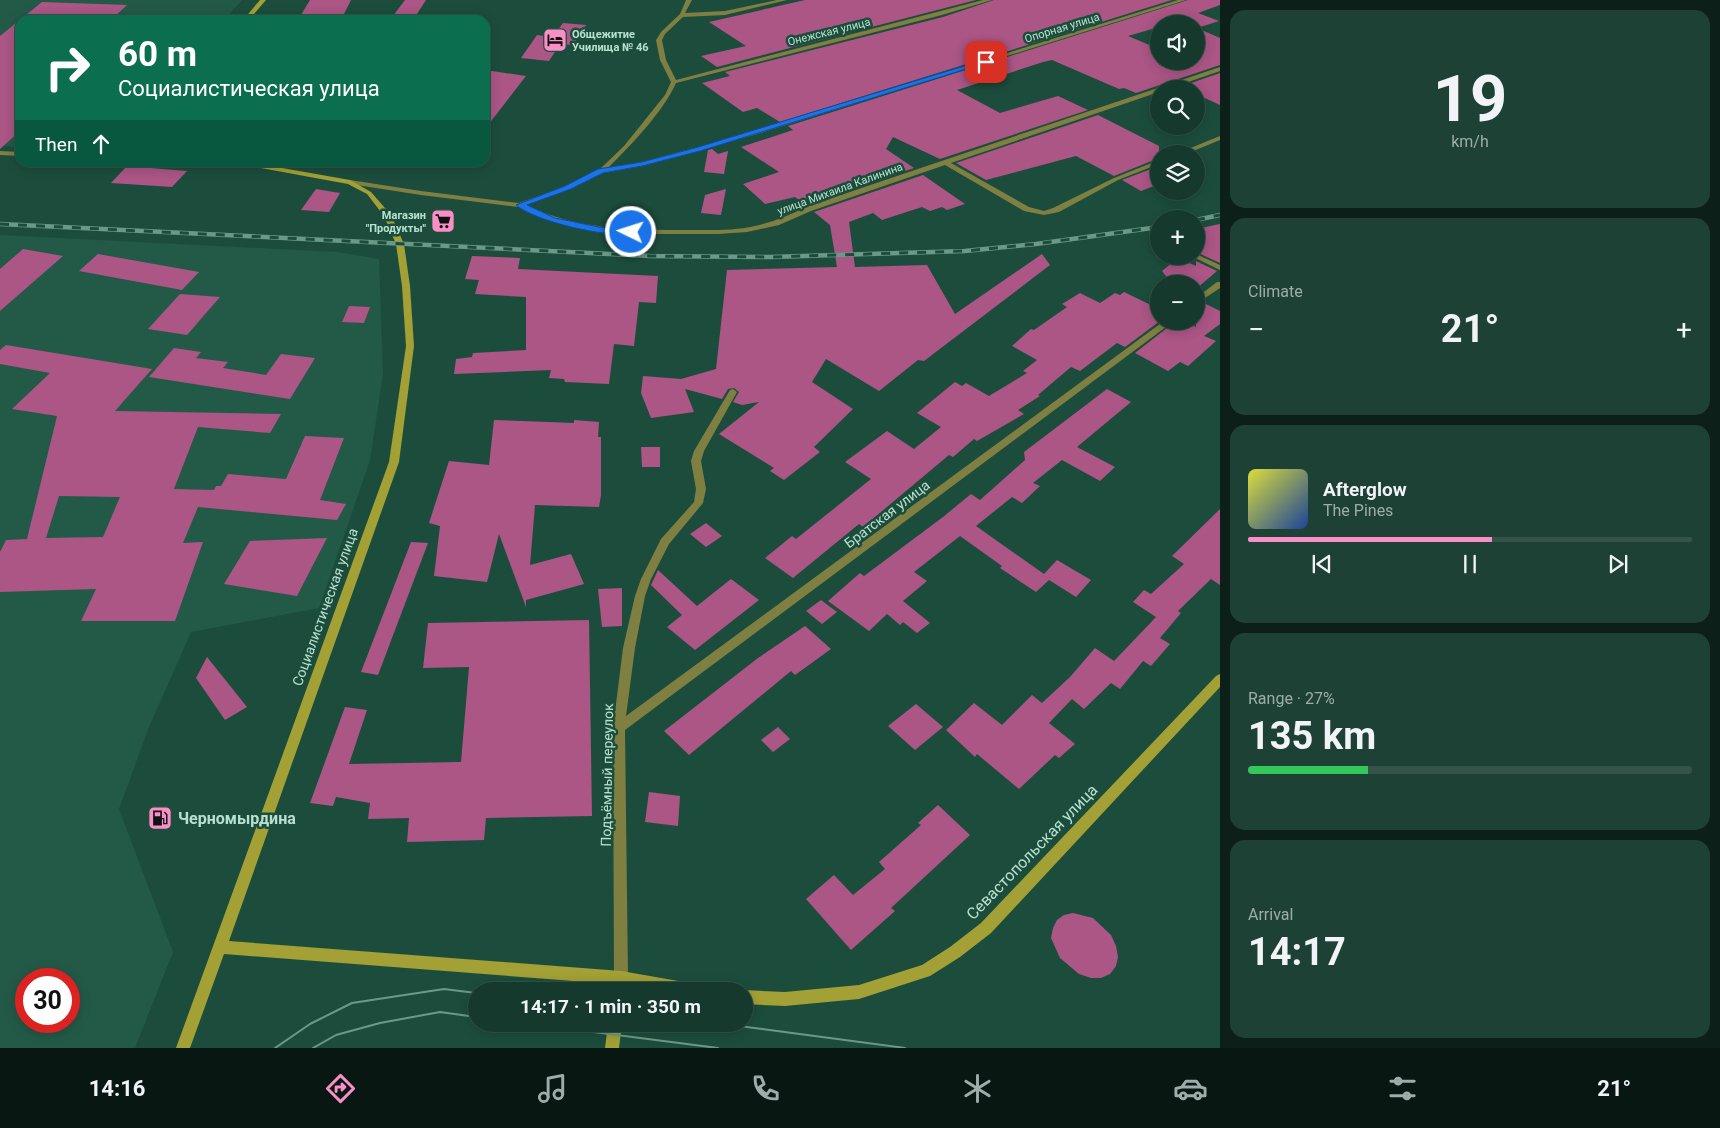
<!DOCTYPE html>
<html lang="en">
<head>
<meta charset="utf-8">
<style>
	:root { --surface:#153a2d; --page:#1e4135; --text:#f1f3f6; --muted:#9dadaa; --line:#345449; --accent:#fa8fc8 }
	body { margin:0; font-family:Roboto,sans-serif; background:var(--page); color:var(--text); height:100vh; display:flex; flex-direction:column; font-size:19px; white-space:nowrap }
	* { box-sizing:border-box; margin:0 }
	p { font-size:16px; color:var(--muted) }
	.icon { flex:none; width:28px; height:28px; fill:none; stroke:currentColor; stroke-width:2; stroke-linecap:round; stroke-linejoin:round }
	.map { position:relative; flex:1; overflow:hidden }
	.drawer { display:flex; flex-direction:column; gap:10px; padding:10px; background:#0c2019; width:500px }
	.drawer>* { flex:none }
	.banner { position:absolute; left:15px; top:15px; width:475px; height:152px; border-radius:15px; box-shadow:0 2px 12px #0003,0 0 0 1px var(--line); background:#0b6e4f; color:#fff; overflow:hidden }
	.buttons { position:absolute; left:1150px; top:15px; display:grid; gap:10px }
	.buttons a { display:grid; place-items:center; width:55px; height:55px; border-radius:50%; background:var(--surface); box-shadow:0 2px 12px #0003,0 0 0 1px var(--line); font-size:25px }
	.speed { position:absolute; left:15px; top:968px; display:flex; gap:10px; font-size:25px; font-weight:700; text-align:center }
	.speed>* { display:grid; place-content:center; width:65px; height:65px; border-radius:50%; background:var(--surface); box-shadow:0 2px 12px #0003,0 0 0 1px var(--line); line-height:1 }
	.speed .limit { border:8px solid #d22; background:#fff; color:#111 }
	.pin { position:absolute; display:grid; place-items:center; width:42px; height:42px; color:#fff; margin:-21px; border-radius:10px; box-shadow:0 2px 8px #0006 }
	.me { position:absolute; width:55px; margin:-28px; rotate:274deg; stroke-linejoin:round; filter:drop-shadow(0 0 4px #0008) }
	.turn { display:flex; align-items:center; gap:18px; height:105px; padding:0 20px; font-size:22px }
	.turn .icon { width:65px; height:65px; stroke-width:2.5 }
	.turn b { display:block; font-size:35px; line-height:42px }
	.then { display:flex; align-items:center; height:48px; padding:0 20px; background:#0003; gap:10px; font-size:19px }
	.big { font-size:38px; font-weight:700; line-height:1.1 }
	.drawer .tile { flex:1; display:flex; flex-direction:column; justify-content:center; gap:8px; min-width:0; padding:0 18px; border-radius:15px; background:var(--page) }
	.drawer .dial { align-items:center; gap:0 }
	.dial b { font-size:65px; line-height:1 }
	.song { display:flex; align-items:center; gap:15px }
	.cover { width:60px; height:60px; border-radius:8px; background:linear-gradient(135deg,hsl(60 70% 55%),hsl(220 70% 35%)) }
	.played { height:5px; border-radius:2px; background:linear-gradient(90deg,var(--accent) 55%,var(--line) 55%) }
	.keys { display:flex; justify-content:space-around; direction:ltr }
	.heat { display:flex; justify-content:space-between; align-items:center; font-size:28px; direction:ltr }
	.charge { height:8px; border-radius:4px; background:linear-gradient(90deg,#34c759 27%,var(--line) 0) }
	.trip { position:absolute; left:468px; top:982px; width:285px; height:50px; border-radius:25px; background:var(--surface); box-shadow:0 2px 12px #0003,0 0 0 1px var(--line); font-weight:700; line-height:50px; text-align:center }
	.tabs { display:flex; height:80px; justify-content:space-around; align-items:center; background:#081712; color:var(--muted) }
	.tabs .icon { width:35px; height:35px }
	.tabs .current { color:var(--accent) }
	.tabs b { font-size:22px; color:var(--text) }
	main { display:flex; flex:1; min-height:0 }
	.map>svg:first-child { display:block }
	.built { fill:#235a47; fill-rule:evenodd }
	.building { fill:#ab5685; fill-rule:evenodd }
	.lines { fill:none; stroke-linecap:round; stroke-linejoin:round }
	.street { fill:#807f42; fill-rule:evenodd }
	.secondary { fill:#a3a036; fill-rule:evenodd }
	.tram { stroke:#6c9987; stroke-width:2 }
	.rail-casing { stroke:#6c9987; stroke-width:4.5 }
	.rail { stroke:#1c4d3c; stroke-width:3; stroke-dasharray:9; stroke-linecap:butt }
	.route { fill:#1a73e8; stroke:#114b97 }
	.labels { text-anchor:middle; dominant-baseline:central; stroke-width:5; stroke-linejoin:round; paint-order:stroke }
	.far-street-label { font-size:11px; fill:#b7e1cf; stroke:#1c4d3c }
	.far-poi-label { font-size:11px; font-weight:bold; fill:#b7e1cf; stroke:#1c4d3c; text-anchor:start }
	.street-label { font-size:14px; fill:#b7e1cf; stroke:#1c4d3c }
	.near-poi-label { font-size:16px; font-weight:bold; fill:#b7e1cf; stroke:#1c4d3c; text-anchor:start }
	.near-street-label { font-size:16px; fill:#b7e1cf; stroke:#1c4d3c }
</style>
</head>
<body>
<main>
<div class="map">
<svg width="1220" height="1048" viewBox="0 0 1220 1048">
	<rect width="100%" height="100%" fill="#1c4d3c"/>
	<g class="built">
		<path d="M0 0H242L224 20H20V147L0 146Z"/>
		<path d="M0 235 337 252 379 259 383 374 370 460 319 608 191 632 149 727 119 809 173 952 135 1048H0ZM26 979H69V1021H26Z"/>
	</g>
	<g class="building">
		<path d="M310 0H351L341 20H298Z"/>
		<path d="M405 0H426L413 20H390Z"/>
		<path d="M805 0H976L717 67 701 56 746 46 709 22Z"/>
		<path d="M994 0H1172L780 122 757 108 743 112 702 83 730 76 725 72 943 17Z"/>
		<path d="M1188 0H1220V5L1198 13 1219 21 1197 28 1220 38V65L1136 93 1124 88 1119 89 1052 60 1043 62 957 90 1000 113 1058 96 1088 110 940 159 893 137 886 149 914 168 805 205 795 197 765 204 743 184 779 172 741 147 793 130 788 126ZM1177 22 1182 24H1196V61H1169L1159 65V49L1128 36 1159 27V24Z"/>
		<path d="M42 2 127 5 111 20H20V131L0 149V36Z"/>
		<path d="M563 23 586 25 573 45 560 44 549 61 521 58 537 35 553 37Z"/>
		<path d="M485 70 526 76 485 129Z"/>
		<path d="M1220 73V105L1196 94V89H1174Z"/>
		<path d="M1098 115 1159 146V158L1114 176 1076 156 986 180 956 163Z"/>
		<path d="M712 149 718 154 728 151 724 174 704 172 708 150Z"/>
		<path d="M127 166 187 171 172 187 111 183Z"/>
		<path d="M1159 166V184L1141 191 1122 180Z"/>
		<path d="M923 175 965 204 947 210 942 207 930 211 922 207 882 220 873 213 849 222 855 267 927 265 955 314 1042 254 1050 265 924 361 918 360 879 391 826 359 812 382 853 409 814 447 820 452 784 480 770 471 774 468 719 434 759 402 742 405 733 402 739 392 734 388 728 389 722 399 685 389 694 412 651 418 641 393 643 376 681 379 716 369 727 270 837 267 830 225 814 212Z"/>
		<path d="M316 189 340 193 329 212 301 210Z"/>
		<path d="M726 189 721 215 701 213 705 195Z"/>
		<path d="M1220 224V263L1196 252V229Z"/>
		<path d="M23 249 63 256 0 311V269Z"/>
		<path d="M98 254 199 272 182 290 79 271Z"/>
		<path d="M472 256 520 258 518 269 658 276 656 303 639 302 634 346 614 344 609 384 565 382 564 379 549 378 551 370 454 374 456 359 472 357 473 353 526 350V297L475 294 479 280 465 279Z"/>
		<path d="M1178 258 1196 266V261L1217 271 1196 289V284H1172L1162 271Z"/>
		<path d="M1124 292 1159 309V321H1160L1125 347 1117 343 1080 371 1071 367 1038 395 1040 396 1018 410 1024 414 977 441 974 439 953 457 949 455 863 527 859 524 793 578 765 558 792 536 796 539 871 479 845 462 887 431 914 449 941 427 917 413 955 382 962 386 966 383 989 396 1027 373 1023 371 1037 360 1012 346 1031 329 1034 330 1067 307 1062 304 1080 293 1100 303 1115 293 1120 295Z"/>
		<path d="M180 294 220 297 187 335 148 329Z"/>
		<path d="M1202 302 1220 311V324L1204 336 1216 341 1188 366 1180 362 1168 371 1135 353 1176 321H1184L1196 327V306Z"/>
		<path d="M349 306 370 307 364 323 342 322Z"/>
		<path d="M6 345 152 369 115 411 281 414 270 433 198 427 174 489 214 490 216 486H221L228 474 286 479 305 436 344 438 320 500 346 504 337 520 198 507 183 543 203 542 175 621H81L96 589 0 592V552L6 540 27 539 57 416 12 409 50 373 0 364V350ZM59 496 120 497 103 537 46 538Z"/>
		<path d="M174 348 201 352 196 358 228 362 223 368 266 375 281 354 315 358 290 399 149 377Z"/>
		<path d="M1107 389 1131 402 1077 447 1115 467 1100 481 1062 460 1033 483 1040 486 1022 503 1012 497 976 526 1044 574 1057 560 1091 580 1076 597 1049 580 1036 592 1000 568 1002 566 960 536 914 572 927 581 903 601 930 623 917 633 903 622 900 625 887 614 869 631 828 601 860 573 864 576 943 517 971 494 980 500 1025 460 1024 452Z"/>
		<path d="M494 420 574 423V420L599 422 598 437H601V495L599 507 535 505 530 565 571 554 584 584 526 600V607L499 534 487 582 434 576 440 526 429 523 449 461 489 465Z"/>
		<path d="M641 447H660V467H642Z"/>
		<path d="M1220 509V585L1211 579 1178 611 1181 613 1160 638 1170 644 1151 666 1143 661 1120 689 1111 683 1084 709 1072 699 1049 723 1075 744 1059 758 1055 755 1019 789 977 754 975 757 946 730 974 703 1002 725 1032 695 1042 703 1070 677 1095 648 1114 661 1156 617 1133 602 1144 590 1151 594 1184 564 1172 556Z"/>
		<path d="M706 523 722 536 706 547 690 534Z"/>
		<path d="M327 538 297 596 224 584 250 541Z"/>
		<path d="M411 542 428 543 378 675 361 672Z"/>
		<path d="M658 570 697 606 731 579 759 600 695 650 667 627 682 615 651 585Z"/>
		<path d="M622 588V626L602 627 598 589Z"/>
		<path d="M821 600 837 612 822 624 806 611Z"/>
		<path d="M589 620 592 816 486 818 484 840 407 842 409 818 368 819 370 803 336 797 333 806 310 803 345 707 367 710 349 764 461 762 469 667 423 668 428 623Z"/>
		<path d="M805 626 831 649 795 675 791 671 689 755 664 731 758 658Z"/>
		<path d="M207 657 247 707 225 720 196 678Z"/>
		<path d="M916 704 943 727 915 750 888 726Z"/>
		<path d="M778 727 790 739 773 752 761 740Z"/>
		<path d="M649 792 680 796 678 826 645 822Z"/>
		<path d="M938 805 970 835 891 908 895 911 851 950 806 899 834 875 853 895 885 869 879 862 921 825 918 823Z"/>
		<path d="M1073 913 1093 918 1111 935 1116 946 1118 957 1116 966 1110 974 1101 978H1091L1079 974 1060 958 1051 938 1053 928 1057 920 1064 915Z"/>
	</g>
	<g class="lines">
		<g class="street">
			<path d="M686 0H692L685 13 725 11 777 0H787L725 15 683 17 665 34 662 40 666 60 676 80 983 0H992L942 15 676 83C663 112 631 145 608 168L642 162 750 133 1178 0H1186L754 135 643 166 603 173 570 188 526 205C577 230 631 230 687 230 710 230 733 231 755 226 773 222 789 216 805 207L1220 67V71L1168 89H1159V92L951 163 1029 207 1044 211 1053 208 1114 178 1159 160V164L1118 180 1059 212 1044 215 1024 211 945 165 811 211 779 225 747 232 718 234H646L602 232 557 223 537 216 518 207 421 195 350 184 347 182 350 180 421 191 519 203 566 186 599 170 624 146 665 95 671 82 660 60 656 40 661 32 680 14Z"/>
			<path d="M1220 136V140L1186 154H1176Z"/>
			<path d="M0 151 20 152V156L0 155Z"/>
			<path d="M1196 254 1220 265V270L1191 256H1196Z"/>
			<path d="M1217 282H1220V288L1196 304V298Z"/>
			<path d="M1164 321H1174L625 730 628 978 626 983 621 985 616 983 614 978 613 728 623 648 635 596 641 579 661 539 694 502 696 489 691 461 694 451 730 390 733 389 737 392 704 451 701 461 706 489 703 503 669 544 651 579 645 596 635 648 626 716Z"/>
		</g>
		<g class="secondary">
			<path d="M260 0H266L249 20H243Z"/>
			<path d="M228 162H248L350 180 371 192 391 215 404 244 410 286 414 346 399 462 229 941 621 971 696 984 701 986 703 991H656L627 986 626 991H612L613 984 224 954 190 1048H176L389 462 406 346 402 286 396 244 384 216 367 194 348 184Z"/>
			<path d="M1220 674V687L991 933 960 957 930 976 859 999 785 1006 744 1004V991H741L744 990 785 992 859 985 922 965 950 947 981 923 1216 676Z"/>
			<path d="M608 1024H622L619 1048H605Z"/>
		</g>
		<g class="tram">
			<path d="M531 1024 718 1048"/>
			<path d="M724 1024 905 1048"/>
			<path d="M275 1048 310 1024 352 1003 444 989 476 993"/>
			<path d="M313 1048 336 1035 380 1023 440 1012 476 1017"/>
		</g>
		<g class="rail-casing">
			<g id="rail">
				<path d="M1196 220 1220 215"/>
				<path d="M0 224 650 256 771 257 965 251 1036 244 1159 227"/>
			</g>
		</g>
		<use href="#rail" class="rail"/>
	</g>
	<path class="route" d="M984 60 989 62 700 151 642 166 603 173 571 189 527 205 555 218 599 227 631 230H634V234C608 238 536 222 516 205L565 186 598 169 642 162 695 148Z"/>
	<defs>
		<g id="hotel-square" transform="scale(1.25)"><rect x="-9" y="-9" width="18" height="18" rx="4" fill="#fa8fc8" stroke="#1c4d3c"/><path d="M-6-4.5h1.5V1H6V5H4.5V3h-9V5H-6ZM-4 0a1.8 1.8 0 1 1 3.6 0ZM.5 0V-2.5h3Q6-2.5 6 0Z" fill="#111"/></g>
		<g id="supermarket-square" transform="scale(1.25)"><rect x="-9" y="-9" width="18" height="18" rx="4" fill="#fa8fc8" stroke="#1c4d3c"/><path d="M-6-5.5h2.5l.6 2H6L4.5 2H-2.5L-4.4-4H-6ZM-1.5 3.2a1.3 1.3 0 1 0 .1 0ZM3 3.2a1.3 1.3 0 1 0 .1 0Z" fill="#111"/></g>
		<g id="fuel-square" transform="scale(1.25)"><rect x="-9" y="-9" width="18" height="18" rx="4" fill="#fa8fc8" stroke="#1c4d3c"/><path d="M-5.5-6h7V0h2V4h1.3V-2.5L3-4.5l.8-.8L6-3V5H2.5V1h-1V6h-7ZM-4.2-4.7v3.2H.2V-4.7Z" fill="#111"/></g>
	</defs>
	<g fill-rule="evenodd">
		<use href="#hotel-square" x="555" y="40"/>
		<use href="#supermarket-square" x="443" y="221"/>
		<use href="#fuel-square" x="160" y="818"/>
	</g>
	<g class="labels">
		<g class="far-street-label">
			<text transform="translate(1062 28) rotate(-17)">Опорная улица</text>
			<text transform="translate(829 32) rotate(-14)">Онежская улица</text>
			<text transform="translate(840 189) rotate(-20)">улица Михаила Калинина</text>
		</g>
		<g class="far-poi-label">
			<text x="572" y="34">Общежитие<tspan x="572" dy="13">Училища № 46</tspan></text>
			<text x="426" y="215" text-anchor="end">Магазин<tspan x="426" dy="13">"Продукты"</tspan></text>
		</g>
		<g class="street-label">
			<text transform="translate(887 514) rotate(-37)">Братская улица</text>
			<text transform="translate(325 607) rotate(-70)">Социалистическая улица</text>
			<text transform="translate(607 775) rotate(-89)">Подъёмный переулок</text>
		</g>
		<g class="near-poi-label">
			<text x="178" y="818">Черномырдина</text>
		</g>
		<g class="near-street-label">
			<text transform="translate(1032 852) rotate(-46)">Севастопольская улица</text>
		</g>
	</g>
</svg>
<div class="buttons">
<a><svg class="icon" aria-label="sound" viewBox="0 0 24 24"><path d="M4 9h4l5-4v14l-5-4H4zM17 9q2 3 0 6"/></svg></a>
<a><svg class="icon" aria-label="search" viewBox="0 0 24 24"><circle cx="10" cy="10" r="6"/><path d="M15 15l6 6"/></svg></a>
<a><svg class="icon" aria-label="layers" viewBox="0 0 24 24"><path d="M12 4l9 5-9 5-9-5zM3 14l9 5 9-5"/></svg></a>
<a>+</a>
<a>−</a>
</div>
<div class="speed"><div class="limit">30</div></div>
<div class="pin" style="left:986px;top:62px;background:#d93025"><svg class="icon" aria-label="arrive" viewBox="0 0 24 24"><path d="M6 21V4h12l-3 4 3 4H6"/></svg></div>
<svg class="me" style="left:631px;top:232px" viewBox="-20 -20 40 40"><circle r="17" fill="#1a73e8" stroke="#fff" stroke-width="3"/><path d="M0-11L8 9 0 5-8 9z" fill="#fff"/></svg>
<div class="trip">14:17 · 1 min · 350 m</div>
<div class="banner">
<div class="turn"><svg class="icon" aria-label="right" viewBox="0 0 24 24"><path d="M7 20v-9h11M14 6l5 5-5 5"/></svg><div><b>60 m</b>Социалистическая улица</div></div>
<div class="then">Then<svg class="icon" aria-label="ahead" viewBox="0 0 24 24"><path d="M12 20V5M6 11l6-6 6 6"/></svg></div>
</div>
</div>
<section class="drawer">
<div class="tile dial"><b>19</b><p>km/h</p></div>
<div class="tile"><p>Climate</p>
<div class="heat"><a>−</a><b class="big">21°</b><a>+</a></div>
</div>
<div class="tile">
<div class="song"><i class="cover"></i><div><b>Afterglow</b><p>The Pines</p></div></div>
<div class="played"></div>
<div class="keys"><svg class="icon" aria-label="previous" viewBox="0 0 24 24"><path d="M18 5L8 12l10 7zM5 5v14"/></svg><svg class="icon" aria-label="pause" viewBox="0 0 24 24"><path d="M8 5v14M16 5v14"/></svg><svg class="icon" aria-label="next" viewBox="0 0 24 24"><path d="M6 5l10 7-10 7zM19 5v14"/></svg></div>
</div>
<div class="tile"><p>Range · 27%</p><b class="big">135 km</b><div class="charge"></div></div>
<div class="tile"><p>Arrival</p><b class="big">14:17</b></div>
</section>
</main>
<nav class="tabs">
<b>14:16</b>
<svg class="icon current" aria-label="directions" viewBox="0 0 24 24"><path d="M12 3l9 9-9 9-9-9zM9 14v-3h6M13 9l2 2-2 2"/></svg>
<svg class="icon" aria-label="music" viewBox="0 0 24 24"><path d="M9 18V5l10-2v13"/><circle cx="6" cy="18" r="3"/><circle cx="16" cy="16" r="3"/></svg>
<svg class="icon" aria-label="phone" viewBox="0 0 24 24"><path d="M5 4h4l2 5-3 2q2 4 5 5l2-3 5 2v4C11 20 4 13 5 4z"/></svg>
<svg class="icon" aria-label="climate" viewBox="0 0 24 24"><path d="M12 3v18M4 7l16 10M4 17L20 7"/></svg>
<svg class="icon" aria-label="car" viewBox="0 0 24 24"><path d="M5 17H2v-5l4-1 3-4h7l3 4 3 1v5h-3M9 17h6M6 11h13"/><circle cx="7" cy="17" r="2"/><circle cx="17" cy="17" r="2"/></svg>
<svg class="icon" aria-label="filters" viewBox="0 0 24 24"><path d="M4 7h16M4 17h16"/><circle cx="9" cy="7" r="2"/><circle cx="15" cy="17" r="2"/></svg>
<b>21°</b>
</nav>
</body>
</html>
